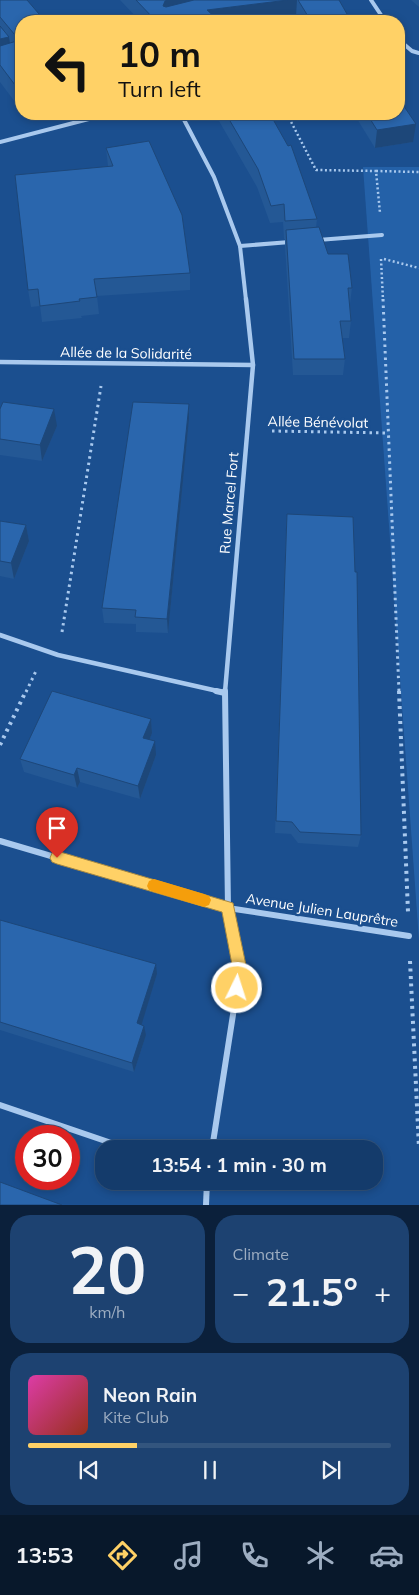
<!DOCTYPE html>
<html lang="en">
<head>
<meta charset="utf-8">
<style>
	:root { --surface:#143b6b; --page:#1d4271; --text:#f1f3f6; --muted:#9dadc1; --line:#33557e; --accent:#ffd166 }
	body { margin:0; font-family:Mulish,sans-serif; background:var(--page); color:var(--text); height:100vh; display:flex; flex-direction:column; font-size:19px; white-space:nowrap }
	* { box-sizing:border-box; margin:0 }
	p { font-size:16px; color:var(--muted) }
	.icon { flex:none; width:28px; height:28px; fill:none; stroke:currentColor; stroke-width:2; stroke-linecap:round; stroke-linejoin:round }
	.map { position:relative; height:1205px; overflow:hidden }
	.side { display:flex; flex-direction:column; gap:10px; padding:10px; background:#0b203b; flex:1 }
	.side>* { flex:none }
	.banner { position:absolute; left:15px; top:15px; width:390px; height:105px; border-radius:20px; box-shadow:0 2px 8px #0003,0 0 0 1px var(--line); background:#ffd166; color:#111; overflow:hidden }
	.speed { position:absolute; left:15px; top:1125px; display:flex; gap:10px; font-size:25px; font-weight:700; text-align:center }
	.speed>* { display:grid; place-content:center; width:65px; height:65px; border-radius:50%; background:var(--surface); box-shadow:0 2px 8px #0003,0 0 0 1px var(--line); line-height:1 }
	.speed .limit { border:8px solid #d22; background:#fff; color:#111 }
	.pin { position:absolute; display:grid; place-items:center; width:42px; height:42px; color:#fff; margin:-51px -21px; border-radius:50% 50% 50% 0; rotate:-45deg; box-shadow:0 0 5px #0007 }
	.pin .icon { rotate:45deg }
	.me { position:absolute; width:55px; margin:-28px; rotate:4deg; stroke-linejoin:round; filter:drop-shadow(0 0 4px #0008) }
	.turn { display:flex; align-items:center; gap:18px; height:105px; padding:0 20px; font-size:22px }
	.turn .icon { width:65px; height:65px; stroke-width:2.5 }
	.turn b { display:block; font-size:35px; line-height:42px }
	.big { font-size:38px; font-weight:700; line-height:1.1 }
	.side .widget { flex:1; display:flex; flex-direction:column; justify-content:center; gap:8px; min-width:0; padding:0 18px; border-radius:20px; background:var(--page) }
	.side .dial { align-items:center; gap:0 }
	.dial b { font-size:65px; line-height:1 }
	.song { display:flex; align-items:center; gap:15px }
	.cover { width:60px; height:60px; border-radius:8px; background:linear-gradient(135deg,hsl(320 70% 55%),hsl(10 70% 35%)) }
	.played { height:5px; border-radius:2px; background:linear-gradient(90deg,var(--accent) 30%,var(--line) 30%) }
	.keys { display:flex; justify-content:space-around; direction:ltr }
	.heat { display:flex; justify-content:space-between; align-items:center; font-size:28px; direction:ltr }
	.side .tiles { flex:1; display:grid; gap:10px; grid-template-columns:1fr 1fr }
	.widget:last-child { grid-column:span 2 }
	.trip { position:absolute; left:95px; top:1140px; width:288px; height:50px; border-radius:20px; background:var(--surface); box-shadow:0 2px 8px #0003,0 0 0 1px var(--line); font-weight:700; line-height:50px; text-align:center }
	.tabs { display:flex; height:80px; justify-content:space-around; align-items:center; background:#08182b; color:var(--muted) }
	.tabs .icon { width:35px; height:35px }
	.tabs .current { color:var(--accent) }
	.tabs b { font-size:22px; color:var(--text) }
	.map>svg:first-child { display:block }
	.green { fill:#2461a8 }
	.lines { fill:none; stroke-linecap:round; stroke-linejoin:round }
	.path-far2 { stroke:#a9c9ee; stroke-width:2.5; stroke-dasharray:2 2.5; stroke-linecap:butt }
	.path-far1 { stroke:#a9c9ee; stroke-width:3; stroke-dasharray:2.5 4; stroke-linecap:butt }
	.path { stroke:#a9c9ee; stroke-width:4; stroke-dasharray:3 4.5; stroke-linecap:butt }
	.minor-far2 { stroke:#a9c9ee; stroke-width:4 }
	.minor-far1 { stroke:#a9c9ee; stroke-width:4.5 }
	.minor { stroke:#a9c9ee; stroke-width:6 }
	.wall { fill:#245895 }
	.shaded-wall { fill:#1d4779 }
	.building { fill:#2a66ad; stroke:#1d4779 }
	.route { fill:#ffd166; stroke:#a68842 }
	.slow { fill:#f59e0b }
	.labels { text-anchor:middle; dominant-baseline:central; stroke-width:5; stroke-linejoin:round; paint-order:stroke }
	.street-label { font-size:14px; fill:#fff; stroke:#1b4f8f }
</style>
</head>
<body>
<div class="map">
<svg width="419" height="1205" viewBox="0 0 419 1205">
	<rect width="100%" height="100%" fill="#1b4f8f"/>
	<path class="green" d="M363 167H419V940Z"/>
	<g class="lines">
		<g class="path-far2">
			<path d="M287 114 316 170 376 171 380 213"/>
			<path d="M376 171 419 172"/>
			<path d="M381 259 383 300"/>
			<path d="M384 259 419 268"/>
		</g>
		<g class="path-far1">
			<path d="M383 299 399 692"/>
			<path d="M272 431 388 433"/>
			<path d="M62 632 101 386"/>
			<path d="M26 692 36 671"/>
		</g>
		<g class="path">
			<path d="M399 691 408 912"/>
			<path d="M0 745 26 691"/>
			<path d="M410 961 419 1148"/>
		</g>
		<g class="minor-far2">
			<path d="M371 0 385 21"/>
			<path d="M399 40 412 51 419 53"/>
			<path d="M181 114 214 177 240 246 246 300"/>
			<path d="M0 142 108 114"/>
			<path d="M318 240 382 235"/>
			<path d="M240 246 290 242"/>
		</g>
		<g class="minor-far1">
			<path d="M0 362 253 365"/>
			<path d="M0 635 58 655 222 692"/>
			<path d="M225 692 253 365 246 299"/>
		</g>
		<g class="minor">
			<path d="M216 691 225 693"/>
			<path d="M0 841 228 908 409 936"/>
			<path d="M0 1105 129 1149"/>
			<path d="M212 1149 240 970 228 908 225 691"/>
			<path d="M206 1205 207 1181"/>
		</g>
	</g>
	<g class="wall">
		<path d="M0 0 21 21V110L0 82Z"/>
		<path d="M120 0H339L351 21H299L296 16 254 21H140Z"/>
		<path d="M411 0H419V7Z"/>
		<path d="M215 114H270L317 219 316 228 328 254 352 288 350 304 351 321 349 338H342L345 359 343 375H293L285 246V239H284L283 222 270 223 257 187Z"/>
		<path d="M354 114H399L413 142 375 148Z"/>
		<path d="M106 148 190 273V290L97 296 99 314 81 316 82 318 42 322 40 306 31 307 28 290 108 166Z"/>
		<path d="M189 404V420L168 633 136 632V624L104 623 102 608Z"/>
		<path d="M0 409 57 426 42 461 0 455Z"/>
		<path d="M287 514 361 835 358 847 298 843 291 834 275 833 286 529Z"/>
		<path d="M0 521 26 525 29 541 14 579 0 576Z"/>
		<path d="M151 719 152 733 149 740 156 755 140 799 80 782 77 788 24 772 20 759Z"/>
		<path d="M0 920 157 974 141 1025 146 1035 134 1072 0 1030Z"/>
	</g>
	<g class="shaded-wall">
		<path d="M168 0H198L164 21 163 6 165 1Z"/>
		<path d="M288 0H297L296 16 254 21H207V10Z"/>
		<path d="M9 37 12 57 0 61V39Z"/>
		<path d="M26 114H33L26 116Z"/>
		<path d="M416 124 413 142 375 148 377 130Z"/>
		<path d="M189 404V420L168 633 167 619Z"/>
		<path d="M54 409 57 426 42 461 40 445Z"/>
		<path d="M26 525 29 541 14 579 11 563Z"/>
		<path d="M151 719 152 733 145 751 143 738Z"/>
		<path d="M155 741 156 755 140 799 138 786Z"/>
		<path d="M77 768 80 782 77 788 74 775Z"/>
		<path d="M156 964 157 974 139 1033 137 1023Z"/>
		<path d="M144 1026 146 1035 134 1072 132 1063Z"/>
	</g>
	<g class="building">
		<path d="M0 0H27L45 21H21V93L0 65V46L20 40 21 36 15 35 0 17Z"/>
		<path d="M136 0H168L165 1 163 6 166 7 194 0H288L207 10 219 21H156Z"/>
		<path d="M298 0H339L351 21H311Z"/>
		<path d="M0 26 9 37 0 39Z"/>
		<path d="M399 99 416 124 377 130 367 114H399Z"/>
		<path d="M226 114H270L288 146 291 145 317 219 285 221 284 204 271 206 258 169Z"/>
		<path d="M149 141 182 215 190 273 94 279 97 297 79 299 80 301 40 306 38 289 28 290 15 175 113 166 106 148Z"/>
		<path d="M319 227 328 254H348L352 288H348L351 321H340L345 359H294L286 230Z"/>
		<path d="M3 402 54 409 40 445 0 439V409Z"/>
		<path d="M133 402 189 404 167 619 135 617 136 610 102 608Z"/>
		<path d="M287 514 353 517 355 572H357L361 835 300 832 292 822 276 821Z"/>
		<path d="M0 521 26 525 11 563 0 561Z"/>
		<path d="M52 691 151 719 143 738 155 741 138 786 77 768 74 775 20 759Z"/>
		<path d="M0 920 156 964 137 1023 144 1026 132 1063 0 1022Z"/>
		<path d="M0 1182 62 1205H0Z"/>
	</g>
	<path class="route" d="M57 851 233 903 247 970 242 993 237 995 232 993 230 988 233 970 222 912 57 864 52 862 50 858 52 853Z"/>
	<path class="slow" d="M154 879 204 894 209 896 211 900 209 905 204 907 154 892 149 890 147 886 149 881Z"/>
	<g class="labels">
		<g class="street-label">
			<text transform="translate(126 353) rotate(1)">Allée de la Solidarité</text>
			<text transform="translate(318 422) rotate(1)">Allée Bénévolat</text>
			<text transform="translate(229 503) rotate(-85)">Rue Marcel Fort</text>
			<text transform="translate(322 910) rotate(9)">Avenue Julien Lauprêtre</text>
		</g>
	</g>
</svg>
<div class="speed"><div class="limit">30</div></div>
<div class="pin" style="left:57px;top:858px;background:#d93025"><svg class="icon" aria-label="arrive" viewBox="0 0 24 24"><path d="M6 21V4h12l-3 4 3 4H6"/></svg></div>
<svg class="me" style="left:237px;top:988px" viewBox="-20 -20 40 40"><circle r="17" fill="#ffd166" stroke="#fff" stroke-width="3"/><path d="M0-11L8 9 0 5-8 9z" fill="#fff"/></svg>
<div class="trip">13:54 · 1 min · 30 m</div>
<div class="banner">
<div class="turn"><svg class="icon" aria-label="left" viewBox="0 0 24 24"><path d="M17 20v-9H6M10 6l-5 5 5 5"/></svg><div><b>10 m</b>Turn left</div></div>
</div>
</div>
<section class="side">
<div class="tiles">
<div class="widget dial"><b>20</b><p>km/h</p></div>
<div class="widget"><p>Climate</p>
<div class="heat"><a>−</a><b class="big">21.5°</b><a>+</a></div>
</div>
<div class="widget">
<div class="song"><i class="cover"></i><div><b>Neon Rain</b><p>Kite Club</p></div></div>
<div class="played"></div>
<div class="keys"><svg class="icon" aria-label="previous" viewBox="0 0 24 24"><path d="M18 5L8 12l10 7zM5 5v14"/></svg><svg class="icon" aria-label="pause" viewBox="0 0 24 24"><path d="M8 5v14M16 5v14"/></svg><svg class="icon" aria-label="next" viewBox="0 0 24 24"><path d="M6 5l10 7-10 7zM19 5v14"/></svg></div>
</div>
</div>
</section>
<nav class="tabs">
<b>13:53</b>
<svg class="icon current" aria-label="directions" viewBox="0 0 24 24"><path d="M12 3l9 9-9 9-9-9zM9 14v-3h6M13 9l2 2-2 2"/></svg>
<svg class="icon" aria-label="music" viewBox="0 0 24 24"><path d="M9 18V5l10-2v13"/><circle cx="6" cy="18" r="3"/><circle cx="16" cy="16" r="3"/></svg>
<svg class="icon" aria-label="phone" viewBox="0 0 24 24"><path d="M5 4h4l2 5-3 2q2 4 5 5l2-3 5 2v4C11 20 4 13 5 4z"/></svg>
<svg class="icon" aria-label="climate" viewBox="0 0 24 24"><path d="M12 3v18M4 7l16 10M4 17L20 7"/></svg>
<svg class="icon" aria-label="car" viewBox="0 0 24 24"><path d="M5 17H2v-5l4-1 3-4h7l3 4 3 1v5h-3M9 17h6M6 11h13"/><circle cx="7" cy="17" r="2"/><circle cx="17" cy="17" r="2"/></svg>
</nav>
</body>
</html>
